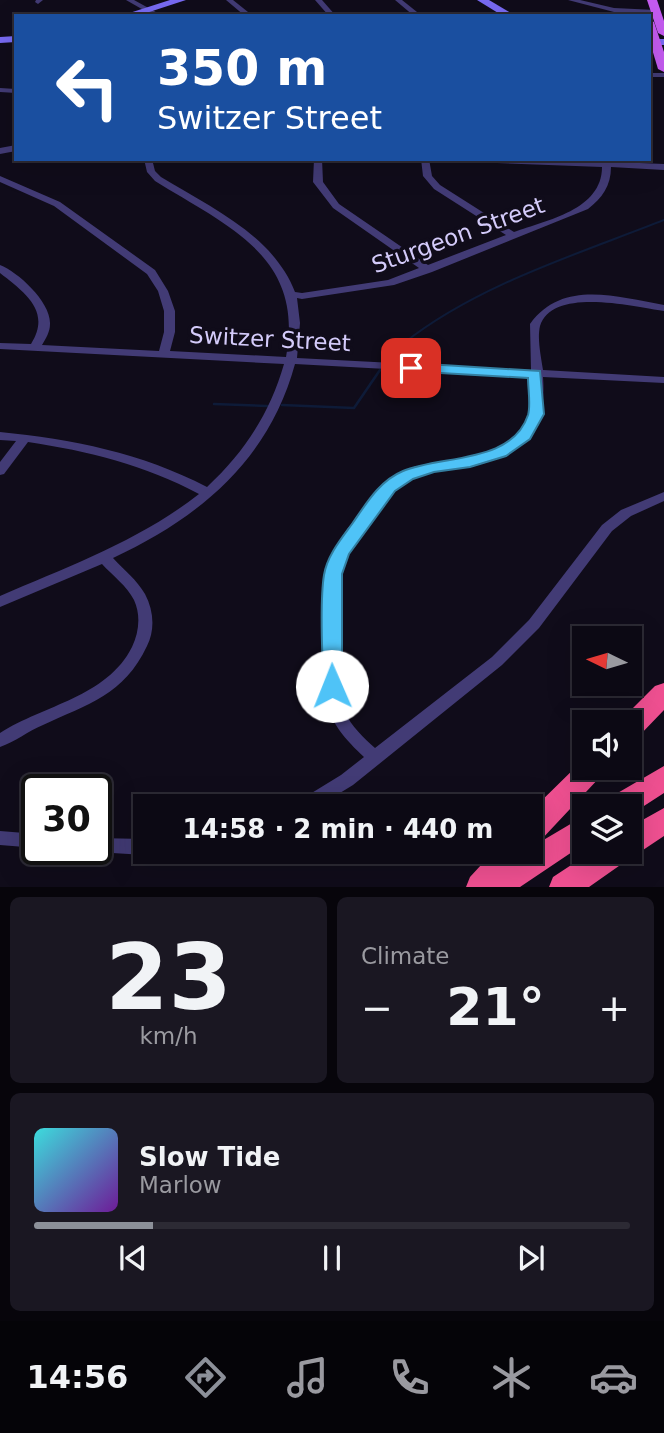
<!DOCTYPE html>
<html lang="en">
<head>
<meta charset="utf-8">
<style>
	:root { --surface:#0c0914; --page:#1a1722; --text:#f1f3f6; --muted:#9a9aa0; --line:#2c2a34; --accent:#8c9099 }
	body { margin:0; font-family:"DejaVu Sans",sans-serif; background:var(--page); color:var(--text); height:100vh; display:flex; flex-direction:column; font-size:26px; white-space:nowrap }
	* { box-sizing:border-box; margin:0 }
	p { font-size:23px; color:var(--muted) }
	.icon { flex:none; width:38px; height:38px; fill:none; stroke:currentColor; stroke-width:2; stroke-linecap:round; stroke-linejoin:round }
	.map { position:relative; height:887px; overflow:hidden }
	.drawer { display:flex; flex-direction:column; gap:10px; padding:10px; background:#07050b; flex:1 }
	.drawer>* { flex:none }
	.banner { position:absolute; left:14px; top:14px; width:637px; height:147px; border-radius:0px; box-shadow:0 7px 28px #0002,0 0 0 2px var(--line); background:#1a4fa0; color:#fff; overflow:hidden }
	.needle { width:46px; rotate:275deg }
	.fabs { position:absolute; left:572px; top:626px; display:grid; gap:14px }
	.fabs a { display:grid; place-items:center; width:70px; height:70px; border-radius:0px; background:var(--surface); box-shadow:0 7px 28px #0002,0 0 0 2px var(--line); font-size:35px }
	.speed { position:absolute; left:21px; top:774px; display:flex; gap:14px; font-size:35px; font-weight:700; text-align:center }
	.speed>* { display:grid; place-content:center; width:91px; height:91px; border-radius:50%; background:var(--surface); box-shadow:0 7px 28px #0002,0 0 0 2px var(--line); line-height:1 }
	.speed .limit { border:4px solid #111; border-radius:10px; background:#fff; color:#111 }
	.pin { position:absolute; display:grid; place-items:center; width:60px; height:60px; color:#fff; margin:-30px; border-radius:14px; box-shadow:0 4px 10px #0006 }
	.me { position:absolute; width:77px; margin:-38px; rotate:359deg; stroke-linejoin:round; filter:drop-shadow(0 0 5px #0008) }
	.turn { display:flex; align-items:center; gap:24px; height:147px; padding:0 28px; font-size:32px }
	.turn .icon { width:91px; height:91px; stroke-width:2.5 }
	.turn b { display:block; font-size:49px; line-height:60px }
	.big { font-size:52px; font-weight:800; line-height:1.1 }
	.drawer .tile { flex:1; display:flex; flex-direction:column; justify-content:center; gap:10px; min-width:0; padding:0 24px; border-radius:10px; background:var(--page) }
	.drawer .dial { align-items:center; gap:0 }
	.dial b { font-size:91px; line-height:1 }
	.song { display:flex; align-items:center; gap:21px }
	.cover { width:84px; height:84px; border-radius:10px; background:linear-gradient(135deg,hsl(180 70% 55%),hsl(280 70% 35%)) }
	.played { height:7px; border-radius:4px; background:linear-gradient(90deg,var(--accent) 20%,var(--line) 20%) }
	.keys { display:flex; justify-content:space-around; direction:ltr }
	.heat { display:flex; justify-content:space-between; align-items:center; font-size:38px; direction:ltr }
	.drawer .tiles { flex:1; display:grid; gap:10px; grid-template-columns:1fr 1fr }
	.tile:last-child { grid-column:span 2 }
	.trip { position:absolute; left:133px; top:794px; width:410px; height:70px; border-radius:0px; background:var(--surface); box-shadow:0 7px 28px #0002,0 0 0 2px var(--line); font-weight:800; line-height:70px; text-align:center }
	.menu { display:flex; height:112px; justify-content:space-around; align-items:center; background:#050408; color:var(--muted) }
	.menu .icon { width:49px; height:49px }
	.menu .selected { color:var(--accent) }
	.menu b { font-size:32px; color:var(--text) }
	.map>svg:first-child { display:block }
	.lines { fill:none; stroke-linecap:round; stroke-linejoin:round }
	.stream-far1 { stroke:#0e1b38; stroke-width:2 }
	.stream { stroke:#0e1b38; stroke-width:2.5 }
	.street { fill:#423b75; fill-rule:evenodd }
	.secondary { fill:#786af2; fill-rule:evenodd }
	.primary { fill:#c45bf0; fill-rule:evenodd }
	.highway { fill:#ef5091; fill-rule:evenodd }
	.route { fill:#4fc3f7; stroke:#337fa1; stroke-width:2 }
	.labels { text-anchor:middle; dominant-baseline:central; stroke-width:7; stroke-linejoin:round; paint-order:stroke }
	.street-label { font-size:23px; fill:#d4cbfa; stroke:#100c1a }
</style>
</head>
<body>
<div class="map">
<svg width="664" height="887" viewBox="0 0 664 887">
	<rect width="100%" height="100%" fill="#100c1a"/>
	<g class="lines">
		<path class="stream-far1" d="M404 343C477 285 578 254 664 220"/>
		<g class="stream">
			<path d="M386 362 406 341"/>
			<path d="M214 404 267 406"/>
			<path d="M282 405 354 408 380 370"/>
		</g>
		<g class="street">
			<path d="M36 0H43L38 4 35 2Z"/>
			<path d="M126 0H134L163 16H154Z"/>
			<path d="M226 0H233L253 16H245Z"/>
			<path d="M315 0H322L336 16H329Z"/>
			<path d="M395 0H402L422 16H414Z"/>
			<path d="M568 0H580L614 8 656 10 660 12 656 14 614 12Z"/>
			<rect x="649" y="73" width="15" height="4"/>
			<path d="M0 88 16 89V93L0 92Z"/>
			<path d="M16 145V151L0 154V148Z"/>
			<path d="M144 159H152L155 171 161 177C210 207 273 235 295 292L302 293 388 280 419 268 333 208 313 182 314 159H322L323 182 339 204 428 265 506 235 434 189 423 176 421 159H429L432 176 440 185 514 232C547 220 602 210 602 167L471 162 467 159H541L664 164V170L611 167C611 186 602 198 588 209L432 272 394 285 302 299 297 298 300 323 297 358 531 370 530 324C563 279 616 297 664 305V311C636 307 552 286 540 326 537 339 541 357 543 370L664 377V383L543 377C545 405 541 431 517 448 483 473 436 461 401 484 381 497 352 537 344 559 335 585 333 688 345 712 351 726 364 738 375 748L492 657 529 620 602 525 621 510 664 492V501L631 516 612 531 539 628 502 665 353 785 317 807H295L297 802 341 775 364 757C346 740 330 723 325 697 322 663 319 590 331 559 337 541 350 525 362 510 371 499 380 487 391 479 447 441 538 483 532 377L295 364C269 460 199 518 113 558 124 570 137 580 145 594 154 611 155 630 147 646 124 695 88 704 43 725 28 731 15 742 0 747V733C44 705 107 697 132 647 139 632 141 615 134 600 127 586 112 575 102 564L0 607V596C69 566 139 541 199 494 145 465 88 451 28 442L4 474 0 475V462L16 441 0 440V432C72 439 142 453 207 487 244 453 270 413 284 364L0 349V343L31 344C52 311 24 292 0 273V265C18 272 51 302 50 324 50 332 46 338 42 345L159 351 164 332V311L158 291 147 274 54 206 0 182V176L60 202 155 270 168 291 175 311V332L170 351 286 357C305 256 227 226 155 181L147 172Z"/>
			<path d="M0 831 37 834V848L0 845Z"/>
			<path d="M96 838 145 839V852H151L145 855 96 852 89 849H96Z"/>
		</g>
		<g class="secondary">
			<path d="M170 0H186L137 16H120Z"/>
			<path d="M477 0H489L516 16H503Z"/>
			<path d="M16 36V42L0 43V37Z"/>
			<rect x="649" y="39" width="15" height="6"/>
		</g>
		<g class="primary">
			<path d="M647 0H657L664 21V36L658 33Z"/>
			<path d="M649 19 654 22 664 52V72L658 69 649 39Z"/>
		</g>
		<g class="highway">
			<path d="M664 683V710L639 736 630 739V723H619L621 720 655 686Z"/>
			<path d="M584 759V768H605L601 776 540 841 530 845V812Z"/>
			<path d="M664 766V793L630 815V807H605L609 798Z"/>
			<path d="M664 808V836L640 852 629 855 626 861 589 887H549L553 877 591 852H630V827Z"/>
			<path d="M584 816V844L520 887H466L470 877 493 852H530V848Z"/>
		</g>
	</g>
	<path class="route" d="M411 363 540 371 544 414 530 439 506 456 470 467 434 472 413 479 395 491 349 554 342 574V686L339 692 332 694 326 692 323 686C323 653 319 605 324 575 327 556 341 539 352 524 366 504 379 481 403 471 441 455 512 464 528 415 531 405 528 389 528 378L406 371 404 368 406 365Z"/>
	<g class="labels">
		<g class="street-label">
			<text transform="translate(458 235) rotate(-20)">Sturgeon Street</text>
			<text transform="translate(270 339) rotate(3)">Switzer Street</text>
		</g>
	</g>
</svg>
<div class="fabs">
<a><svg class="needle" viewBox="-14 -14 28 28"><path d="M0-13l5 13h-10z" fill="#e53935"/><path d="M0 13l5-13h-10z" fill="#9a9aa0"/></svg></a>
<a><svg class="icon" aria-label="sound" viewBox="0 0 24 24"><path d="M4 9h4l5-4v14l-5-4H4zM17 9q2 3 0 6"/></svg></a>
<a><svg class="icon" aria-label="layers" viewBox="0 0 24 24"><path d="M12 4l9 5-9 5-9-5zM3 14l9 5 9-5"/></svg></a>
</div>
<div class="speed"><div class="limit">30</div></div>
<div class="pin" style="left:411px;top:368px;background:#d93025"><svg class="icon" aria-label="arrive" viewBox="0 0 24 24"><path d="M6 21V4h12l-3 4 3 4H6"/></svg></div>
<svg class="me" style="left:332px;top:686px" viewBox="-20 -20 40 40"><circle r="19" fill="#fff"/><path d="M0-13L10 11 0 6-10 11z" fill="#4fc3f7"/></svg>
<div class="trip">14:58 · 2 min · 440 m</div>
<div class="banner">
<div class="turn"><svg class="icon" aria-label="left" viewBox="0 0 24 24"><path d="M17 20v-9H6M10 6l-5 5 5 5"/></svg><div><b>350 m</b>Switzer Street</div></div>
</div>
</div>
<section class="drawer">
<div class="tiles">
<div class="tile dial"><b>23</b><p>km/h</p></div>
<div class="tile"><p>Climate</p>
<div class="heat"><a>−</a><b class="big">21°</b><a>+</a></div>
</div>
<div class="tile">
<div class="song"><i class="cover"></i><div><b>Slow Tide</b><p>Marlow</p></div></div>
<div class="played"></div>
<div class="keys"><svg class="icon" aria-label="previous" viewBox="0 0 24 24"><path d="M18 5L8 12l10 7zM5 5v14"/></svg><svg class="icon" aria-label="pause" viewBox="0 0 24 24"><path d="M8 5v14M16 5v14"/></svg><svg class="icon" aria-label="next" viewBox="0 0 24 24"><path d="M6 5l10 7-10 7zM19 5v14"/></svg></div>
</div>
</div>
</section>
<nav class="menu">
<b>14:56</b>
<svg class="icon selected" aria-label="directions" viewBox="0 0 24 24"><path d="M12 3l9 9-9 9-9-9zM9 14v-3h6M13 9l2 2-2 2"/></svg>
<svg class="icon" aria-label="music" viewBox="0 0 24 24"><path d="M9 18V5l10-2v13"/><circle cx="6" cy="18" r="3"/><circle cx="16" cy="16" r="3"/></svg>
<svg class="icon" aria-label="phone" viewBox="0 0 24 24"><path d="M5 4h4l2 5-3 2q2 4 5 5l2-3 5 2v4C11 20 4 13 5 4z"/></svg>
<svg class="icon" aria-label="climate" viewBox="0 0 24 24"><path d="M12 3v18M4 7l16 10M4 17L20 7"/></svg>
<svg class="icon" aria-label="car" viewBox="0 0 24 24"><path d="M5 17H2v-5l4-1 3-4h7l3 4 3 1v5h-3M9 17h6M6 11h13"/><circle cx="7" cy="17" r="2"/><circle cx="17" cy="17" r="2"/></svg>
</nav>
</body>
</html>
